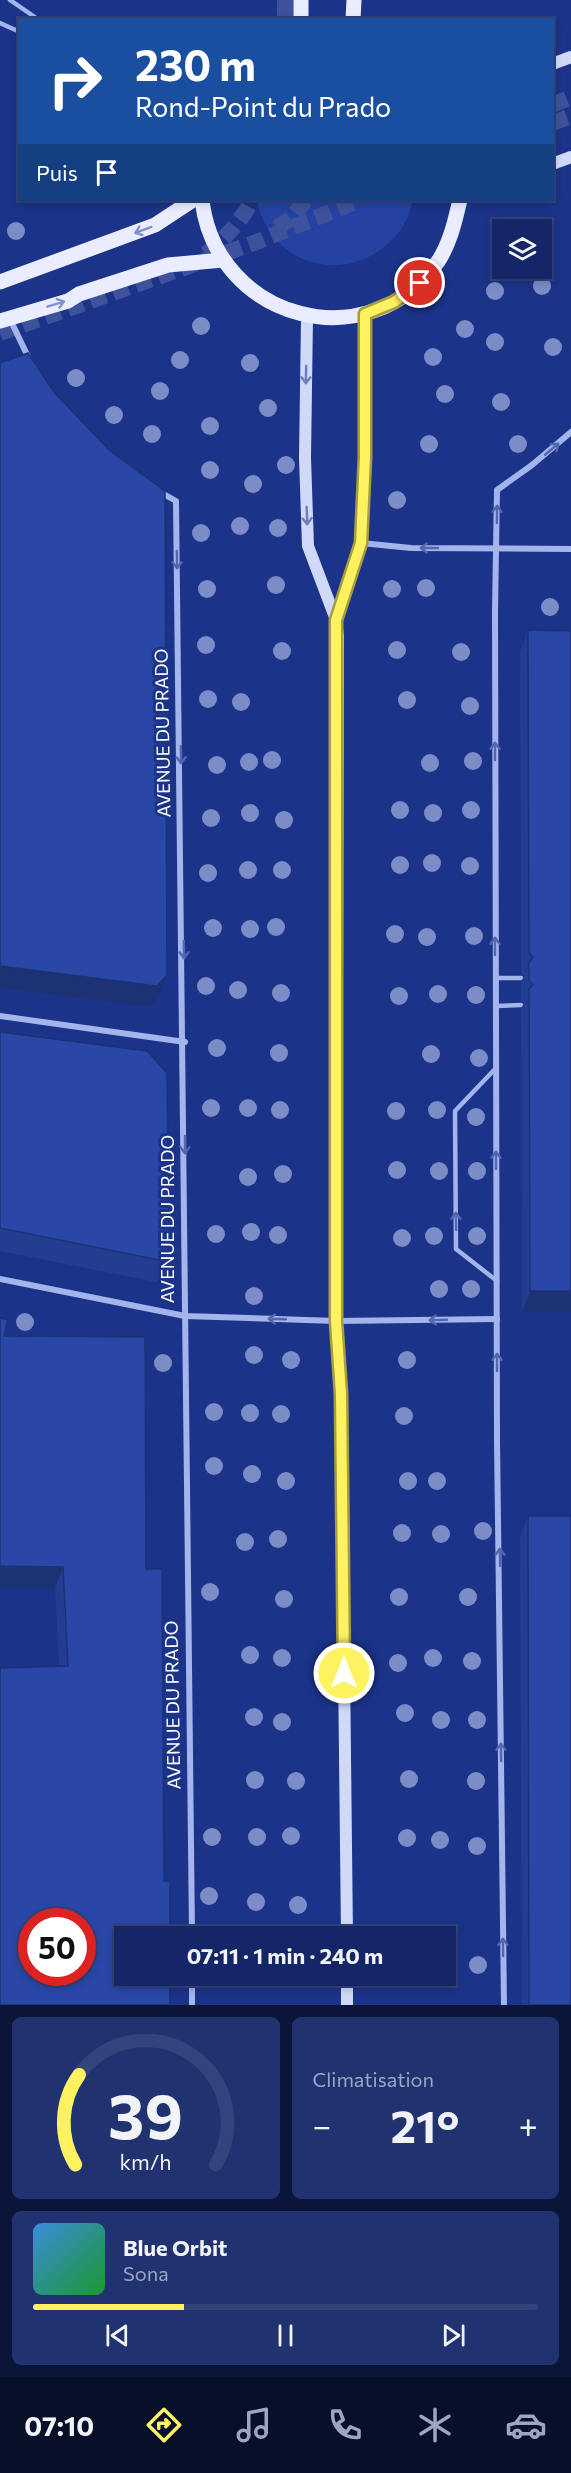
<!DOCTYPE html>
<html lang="fr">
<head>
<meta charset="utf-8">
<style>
	:root { --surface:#142667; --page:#213270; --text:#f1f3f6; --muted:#9da5c0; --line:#33437b; --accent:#fef261 }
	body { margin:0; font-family:Commissioner,sans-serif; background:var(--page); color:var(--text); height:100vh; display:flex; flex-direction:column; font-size:22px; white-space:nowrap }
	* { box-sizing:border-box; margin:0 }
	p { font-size:20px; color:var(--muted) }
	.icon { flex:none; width:33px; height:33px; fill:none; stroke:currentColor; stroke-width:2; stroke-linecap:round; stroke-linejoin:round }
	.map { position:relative; height:2005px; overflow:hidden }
	.sheet { display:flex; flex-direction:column; gap:12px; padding:12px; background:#0b1539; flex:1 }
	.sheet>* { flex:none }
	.guide { position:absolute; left:18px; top:18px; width:536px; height:183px; border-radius:0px; box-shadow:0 3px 9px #0003,0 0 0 2px var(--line); background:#1a4fa0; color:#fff; overflow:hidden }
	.tools { position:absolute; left:492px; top:219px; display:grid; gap:12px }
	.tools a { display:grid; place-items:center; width:60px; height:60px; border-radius:0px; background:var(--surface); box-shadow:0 3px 9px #0003,0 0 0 2px var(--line); font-size:30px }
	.speed { position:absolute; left:18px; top:1908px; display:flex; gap:12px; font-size:30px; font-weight:700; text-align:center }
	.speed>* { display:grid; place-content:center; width:78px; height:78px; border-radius:50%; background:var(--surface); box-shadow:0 3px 9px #0003,0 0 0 2px var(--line); line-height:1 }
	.speed .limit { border:9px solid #d22; background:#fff; color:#111 }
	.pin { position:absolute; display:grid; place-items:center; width:51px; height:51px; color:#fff; margin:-26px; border:3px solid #fff; border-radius:50%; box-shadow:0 2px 6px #0007 }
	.me { position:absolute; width:66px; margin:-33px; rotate:0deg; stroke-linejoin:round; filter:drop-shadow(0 0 4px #0008) }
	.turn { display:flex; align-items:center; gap:21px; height:126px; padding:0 18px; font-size:27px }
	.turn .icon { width:78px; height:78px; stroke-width:2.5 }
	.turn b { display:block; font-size:42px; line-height:51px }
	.then { display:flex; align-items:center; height:57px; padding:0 18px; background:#0003; gap:12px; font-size:22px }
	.big { font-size:45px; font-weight:700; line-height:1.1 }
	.sheet .card { flex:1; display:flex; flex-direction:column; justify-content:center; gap:9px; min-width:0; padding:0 21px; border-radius:9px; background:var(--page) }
	.sheet .dial { align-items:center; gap:0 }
	.dial svg { height:156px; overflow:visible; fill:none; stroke:var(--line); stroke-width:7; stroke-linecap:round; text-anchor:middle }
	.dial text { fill:var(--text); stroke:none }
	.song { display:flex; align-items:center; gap:18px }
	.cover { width:72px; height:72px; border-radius:9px; background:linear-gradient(135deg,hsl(210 70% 55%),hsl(130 70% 35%)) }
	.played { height:6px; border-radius:3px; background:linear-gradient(90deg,var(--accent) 30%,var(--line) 30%) }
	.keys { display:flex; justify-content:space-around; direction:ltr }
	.heat { display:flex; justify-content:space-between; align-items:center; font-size:33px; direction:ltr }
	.sheet .tiles { flex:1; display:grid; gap:12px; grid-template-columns:1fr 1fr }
	.card:last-child { grid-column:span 2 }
	.trip { position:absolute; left:114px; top:1926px; width:342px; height:60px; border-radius:0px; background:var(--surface); box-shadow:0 3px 9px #0003,0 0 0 2px var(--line); font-weight:700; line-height:60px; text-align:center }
	.tab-bar { display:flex; height:96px; justify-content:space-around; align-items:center; background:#080f29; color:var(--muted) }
	.tab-bar .icon { width:42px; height:42px }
	.tab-bar .active { color:var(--accent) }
	.tab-bar b { font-size:27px; color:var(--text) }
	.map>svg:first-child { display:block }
	.green { fill:#2442a2 }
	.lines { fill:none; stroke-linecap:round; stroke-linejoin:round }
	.trunk-tunnel { stroke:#3d529b; stroke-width:16; stroke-dasharray:16 8; stroke-linecap:butt }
	.service { stroke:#a4b5ed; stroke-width:4.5 }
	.minor { stroke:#a4b5ed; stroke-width:6 }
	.secondary { stroke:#d1d9f9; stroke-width:12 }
	.primary { stroke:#eaedff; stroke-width:15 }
	.tree { fill:#7b8cc7 }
	.wall { fill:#233d90 }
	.shaded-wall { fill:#1d3275 }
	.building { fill:#2947a7; stroke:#1d3275; stroke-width:1.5; fill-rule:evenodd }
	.oneway { stroke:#8290c4 }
	.oneway2 { stroke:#6d7ebb }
	.oneway3 { stroke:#5267b1 }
	.route-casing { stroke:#a59d3f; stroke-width:15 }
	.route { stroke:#fef261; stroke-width:10 }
	.labels { text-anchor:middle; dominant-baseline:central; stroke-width:6; stroke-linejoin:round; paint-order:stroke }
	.street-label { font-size:18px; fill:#fff; stroke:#1b3389 }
</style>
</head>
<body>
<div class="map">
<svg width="571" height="2005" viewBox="0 0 571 2005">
	<rect width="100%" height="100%" fill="#1b3389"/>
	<path class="green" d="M257 200H412C412 212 403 228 395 237 349 287 270 268 257 200Z"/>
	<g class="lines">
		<g class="trunk-tunnel">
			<path d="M285 0V20"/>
			<path d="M552 105 571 97"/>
			<path d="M552 123 571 116"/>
			<path d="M277 228 291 218 306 200"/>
			<path d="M206 254C224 239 242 221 252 200"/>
			<path d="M0 333 254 243 360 200"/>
		</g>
		<g class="service">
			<path d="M10 0 39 20"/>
			<path d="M0 23 20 32"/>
			<path d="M496 978H521"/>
			<path d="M496 1006 521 1005"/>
			<path d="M496 1068 455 1111 456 1249 497 1281"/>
		</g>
		<g class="minor">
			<path d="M10 319 30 361"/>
			<path d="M160 492 176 501C184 980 187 1458 192 1936"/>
			<path d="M361 543 411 548 571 549"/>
			<path d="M0 1016 185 1042"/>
			<path d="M0 1279 185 1316 336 1321 497 1319"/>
			<path d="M192 1976V2005"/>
			<path d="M504 2005 497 1440 495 611 497 490 532 465 571 432"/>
		</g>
		<g class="secondary">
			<path d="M552 64 571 57"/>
			<path d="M552 164 571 157"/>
			<path d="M307 317 305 458 308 546 336 620 338 636 336 1321 341 1394 347 1936"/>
			<path d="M336 620 361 543 365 457V314"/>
			<path d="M347 1976V2005"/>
		</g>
		<g class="primary">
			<path d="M301 0V20"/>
			<path d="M353 20 354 0"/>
			<path d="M202 200C216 320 370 362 439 260 451 241 455 220 460 200"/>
			<path d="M0 282 155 225 193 200"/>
			<path d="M0 321 68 301 79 294 168 265 223 260"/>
		</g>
	</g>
	<g class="tree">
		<circle cx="16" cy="231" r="9"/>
		<circle cx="542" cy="286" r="9"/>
		<circle cx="495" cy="291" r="9"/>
		<circle cx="201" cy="326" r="9"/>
		<circle cx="465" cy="329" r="9"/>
		<circle cx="495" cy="342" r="9"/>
		<circle cx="553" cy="347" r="9"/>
		<circle cx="433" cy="357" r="9"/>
		<circle cx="180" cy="360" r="9"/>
		<circle cx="250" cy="363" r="9"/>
		<circle cx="76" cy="378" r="9"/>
		<circle cx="160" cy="391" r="9"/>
		<circle cx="445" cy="394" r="9"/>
		<circle cx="501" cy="402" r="9"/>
		<circle cx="268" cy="408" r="9"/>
		<circle cx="114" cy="415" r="9"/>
		<circle cx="210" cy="426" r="9"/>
		<circle cx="152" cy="434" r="9"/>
		<circle cx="429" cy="444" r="9"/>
		<circle cx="518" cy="444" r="9"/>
		<circle cx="286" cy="465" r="9"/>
		<circle cx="210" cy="470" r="9"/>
		<circle cx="253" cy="484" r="9"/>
		<circle cx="397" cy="500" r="9"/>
		<circle cx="240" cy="526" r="9"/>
		<circle cx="278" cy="528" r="9"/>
		<circle cx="201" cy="533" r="9"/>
		<circle cx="276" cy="585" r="9"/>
		<circle cx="426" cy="588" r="9"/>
		<circle cx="207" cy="589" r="9"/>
		<circle cx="392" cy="589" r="9"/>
		<circle cx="550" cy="607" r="9"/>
		<circle cx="206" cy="645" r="9"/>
		<circle cx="397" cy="650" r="9"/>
		<circle cx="282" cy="651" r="9"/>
		<circle cx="461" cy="652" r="9"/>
		<circle cx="208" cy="699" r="9"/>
		<circle cx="407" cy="700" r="9"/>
		<circle cx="241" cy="702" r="9"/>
		<circle cx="470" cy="706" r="9"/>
		<circle cx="272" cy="760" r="9"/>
		<circle cx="473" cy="761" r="9"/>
		<circle cx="249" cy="762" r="9"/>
		<circle cx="430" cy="763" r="9"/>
		<circle cx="217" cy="765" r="9"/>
		<circle cx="400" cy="810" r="9"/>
		<circle cx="471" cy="810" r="9"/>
		<circle cx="250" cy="813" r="9"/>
		<circle cx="433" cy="813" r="9"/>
		<circle cx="211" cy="818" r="9"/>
		<circle cx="284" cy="820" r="9"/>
		<circle cx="432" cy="863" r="9"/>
		<circle cx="400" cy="865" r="9"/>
		<circle cx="470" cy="866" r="9"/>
		<circle cx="248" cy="870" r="9"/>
		<circle cx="282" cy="870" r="9"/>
		<circle cx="208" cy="873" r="9"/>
		<circle cx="276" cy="927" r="9"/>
		<circle cx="213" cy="928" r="9"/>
		<circle cx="250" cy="929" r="9"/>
		<circle cx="395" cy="934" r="9"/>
		<circle cx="474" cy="936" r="9"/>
		<circle cx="427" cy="937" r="9"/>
		<circle cx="206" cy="986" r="9"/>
		<circle cx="238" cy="990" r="9"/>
		<circle cx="281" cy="993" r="9"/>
		<circle cx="438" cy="994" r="9"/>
		<circle cx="476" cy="995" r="9"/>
		<circle cx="399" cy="996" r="9"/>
		<circle cx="217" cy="1048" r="9"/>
		<circle cx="279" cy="1053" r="9"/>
		<circle cx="431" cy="1054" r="9"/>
		<circle cx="479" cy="1058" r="9"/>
		<circle cx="211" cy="1108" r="9"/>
		<circle cx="248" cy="1108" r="9"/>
		<circle cx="280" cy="1110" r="9"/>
		<circle cx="437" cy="1110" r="9"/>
		<circle cx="396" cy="1111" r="9"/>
		<circle cx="476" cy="1117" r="9"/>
		<circle cx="397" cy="1170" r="9"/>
		<circle cx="439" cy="1171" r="9"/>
		<circle cx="477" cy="1171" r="9"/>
		<circle cx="283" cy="1174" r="9"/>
		<circle cx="248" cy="1177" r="9"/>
		<circle cx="251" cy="1232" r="9"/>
		<circle cx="216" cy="1234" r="9"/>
		<circle cx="278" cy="1235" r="9"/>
		<circle cx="434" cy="1236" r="9"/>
		<circle cx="477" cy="1236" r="9"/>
		<circle cx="402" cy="1238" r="9"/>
		<circle cx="439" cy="1289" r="9"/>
		<circle cx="471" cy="1289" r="9"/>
		<circle cx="254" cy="1296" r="9"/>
		<circle cx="25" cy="1322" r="9"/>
		<circle cx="254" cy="1355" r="9"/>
		<circle cx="291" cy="1360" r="9"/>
		<circle cx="407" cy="1360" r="9"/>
		<circle cx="163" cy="1363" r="9"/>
		<circle cx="214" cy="1412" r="9"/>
		<circle cx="250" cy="1413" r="9"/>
		<circle cx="281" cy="1414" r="9"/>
		<circle cx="404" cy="1416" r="9"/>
		<circle cx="214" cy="1466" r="9"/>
		<circle cx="252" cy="1474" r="9"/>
		<circle cx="286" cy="1481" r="9"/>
		<circle cx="408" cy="1481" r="9"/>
		<circle cx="437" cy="1481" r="9"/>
		<circle cx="483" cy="1531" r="9"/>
		<circle cx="402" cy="1533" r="9"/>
		<circle cx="441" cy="1534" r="9"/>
		<circle cx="278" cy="1539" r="9"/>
		<circle cx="245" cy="1542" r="9"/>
		<circle cx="210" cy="1592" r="9"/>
		<circle cx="399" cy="1597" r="9"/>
		<circle cx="468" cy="1597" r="9"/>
		<circle cx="284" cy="1599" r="9"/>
		<circle cx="250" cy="1655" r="9"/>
		<circle cx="282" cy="1658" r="9"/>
		<circle cx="433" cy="1658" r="9"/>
		<circle cx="472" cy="1661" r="9"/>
		<circle cx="398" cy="1663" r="9"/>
		<circle cx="405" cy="1713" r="9"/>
		<circle cx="254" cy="1717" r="9"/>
		<circle cx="441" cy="1720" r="9"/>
		<circle cx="477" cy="1720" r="9"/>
		<circle cx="282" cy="1722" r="9"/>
		<circle cx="409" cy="1779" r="9"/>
		<circle cx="255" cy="1780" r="9"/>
		<circle cx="296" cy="1781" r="9"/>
		<circle cx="476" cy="1781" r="9"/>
		<circle cx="291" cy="1836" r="9"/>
		<circle cx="212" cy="1837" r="9"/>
		<circle cx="257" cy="1837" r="9"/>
		<circle cx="407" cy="1838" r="9"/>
		<circle cx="440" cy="1840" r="9"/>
		<circle cx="477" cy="1846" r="9"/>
		<circle cx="209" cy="1896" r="9"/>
		<circle cx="256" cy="1902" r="9"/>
		<circle cx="298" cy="1905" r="9"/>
		<circle cx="478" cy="1965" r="9"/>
	</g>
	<g class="wall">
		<path d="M528 630 571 1312H522L521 1009 524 1003 521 1001V982L524 976 521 974 520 651Z"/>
		<path d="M0 1032 169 1262 161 1283 0 1251Z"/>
		<path d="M4 1336 146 1569 164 1881 170 1936 59 1666 55 1588Z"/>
		<path d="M528 1516 571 2005H522L520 1536Z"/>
	</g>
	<g class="shaded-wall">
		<path d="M0 966 167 975 159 996 149 1007 0 988Z"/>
		<path d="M530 1291H571V1312H522Z"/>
		<path d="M0 1566 63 1567 55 1588H0Z"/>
	</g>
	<g class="building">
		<path d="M28 353 54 392 109 450 165 491 167 975 157 986 0 966V363Z"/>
		<path d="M528 630 571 631V1291H530L529 989 533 985 529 980V962L533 957 529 953Z"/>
		<path d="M0 1032 147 1051 167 1073 169 1262 0 1228Z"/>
		<path d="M0 1318 8 1320 4 1336 145 1337 146 1569H162L164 1881H170V1936H124V1976H170V2005H0V1668L68 1666 63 1567 0 1566ZM32 1922H82V1972H32Z"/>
		<path d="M528 1516H571V2005H529Z"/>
	</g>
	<defs><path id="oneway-shaft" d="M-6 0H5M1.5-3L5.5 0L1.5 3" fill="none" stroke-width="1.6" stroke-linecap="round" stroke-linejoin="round" transform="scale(1.5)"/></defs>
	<g class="oneway">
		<use href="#oneway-shaft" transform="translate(143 230) rotate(160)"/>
		<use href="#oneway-shaft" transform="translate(56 304) rotate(-17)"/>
	</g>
	<g class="oneway2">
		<use href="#oneway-shaft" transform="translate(306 375) rotate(91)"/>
		<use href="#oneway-shaft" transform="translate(307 516) rotate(88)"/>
	</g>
	<g class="oneway3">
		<use href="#oneway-shaft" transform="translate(552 449) rotate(-40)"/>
		<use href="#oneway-shaft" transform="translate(497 514) rotate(-89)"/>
		<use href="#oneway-shaft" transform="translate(429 548) rotate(180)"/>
		<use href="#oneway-shaft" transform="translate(177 560) rotate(89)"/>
		<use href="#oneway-shaft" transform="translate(495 751) rotate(-90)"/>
		<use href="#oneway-shaft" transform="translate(181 755) rotate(89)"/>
		<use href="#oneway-shaft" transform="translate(495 946) rotate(-90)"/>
		<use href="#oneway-shaft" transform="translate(184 950) rotate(89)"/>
		<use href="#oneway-shaft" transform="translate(185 1145) rotate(90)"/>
		<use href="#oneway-shaft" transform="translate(496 1160) rotate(-90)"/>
		<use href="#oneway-shaft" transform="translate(456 1221) rotate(-91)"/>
		<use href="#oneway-shaft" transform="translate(277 1319) rotate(-178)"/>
		<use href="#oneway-shaft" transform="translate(438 1320) rotate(178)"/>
		<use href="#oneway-shaft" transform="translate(497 1362) rotate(-90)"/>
		<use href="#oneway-shaft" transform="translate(500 1557) rotate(-91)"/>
		<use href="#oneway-shaft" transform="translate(501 1752) rotate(-91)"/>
		<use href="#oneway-shaft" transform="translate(503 1947) rotate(-91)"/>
	</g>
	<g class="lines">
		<g class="route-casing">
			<path id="route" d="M344 1673 341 1394 336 1321V620L361 543 365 457V314L394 302 420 283"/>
		</g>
		<use href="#route" class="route"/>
	</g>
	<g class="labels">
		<g class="street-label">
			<text transform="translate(162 733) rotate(-91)">AVENUE DU PRADO</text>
			<text transform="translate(167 1219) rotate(-90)">AVENUE DU PRADO</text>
			<text transform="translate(172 1705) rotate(-91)">AVENUE DU PRADO</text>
		</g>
	</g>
</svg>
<div class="tools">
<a><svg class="icon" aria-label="layers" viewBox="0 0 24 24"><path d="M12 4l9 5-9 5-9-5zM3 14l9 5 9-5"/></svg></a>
</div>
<div class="speed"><div class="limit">50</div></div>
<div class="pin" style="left:420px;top:283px;background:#d93025"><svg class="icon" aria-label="arrive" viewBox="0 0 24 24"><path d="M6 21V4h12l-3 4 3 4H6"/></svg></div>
<svg class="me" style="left:344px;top:1673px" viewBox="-20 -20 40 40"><circle r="17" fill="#fef261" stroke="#fff" stroke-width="3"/><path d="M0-11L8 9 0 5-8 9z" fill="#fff"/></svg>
<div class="trip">07:11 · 1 min · 240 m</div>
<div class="guide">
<div class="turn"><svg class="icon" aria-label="right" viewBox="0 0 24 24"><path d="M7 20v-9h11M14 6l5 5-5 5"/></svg><div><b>230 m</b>Rond-Point du Prado</div></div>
<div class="then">Puis<svg class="icon" aria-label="arrive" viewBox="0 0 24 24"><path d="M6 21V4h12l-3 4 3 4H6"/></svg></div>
</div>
</div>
<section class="sheet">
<div class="tiles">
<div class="card dial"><svg viewBox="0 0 100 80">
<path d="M14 69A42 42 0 1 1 86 69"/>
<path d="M14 69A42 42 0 0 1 16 23" stroke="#fef261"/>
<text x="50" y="56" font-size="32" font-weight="700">39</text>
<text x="50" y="72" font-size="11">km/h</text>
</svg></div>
<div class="card"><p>Climatisation</p>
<div class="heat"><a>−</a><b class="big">21°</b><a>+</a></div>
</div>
<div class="card">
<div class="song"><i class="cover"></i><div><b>Blue Orbit</b><p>Sona</p></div></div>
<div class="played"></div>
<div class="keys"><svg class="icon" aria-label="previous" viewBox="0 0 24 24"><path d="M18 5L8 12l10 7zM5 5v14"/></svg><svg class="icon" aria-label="pause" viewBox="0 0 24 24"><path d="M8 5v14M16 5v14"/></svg><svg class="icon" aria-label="next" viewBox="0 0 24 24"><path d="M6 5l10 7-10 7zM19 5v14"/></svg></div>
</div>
</div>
</section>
<nav class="tab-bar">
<b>07:10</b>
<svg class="icon active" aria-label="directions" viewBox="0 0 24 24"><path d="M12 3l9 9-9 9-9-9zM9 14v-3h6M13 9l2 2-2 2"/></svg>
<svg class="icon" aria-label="music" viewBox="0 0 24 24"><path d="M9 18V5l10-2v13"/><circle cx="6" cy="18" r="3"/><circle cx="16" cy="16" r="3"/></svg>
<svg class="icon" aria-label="phone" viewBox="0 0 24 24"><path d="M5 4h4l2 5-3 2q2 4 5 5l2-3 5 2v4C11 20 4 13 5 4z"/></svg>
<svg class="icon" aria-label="climate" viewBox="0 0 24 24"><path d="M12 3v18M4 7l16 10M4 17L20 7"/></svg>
<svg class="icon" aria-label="car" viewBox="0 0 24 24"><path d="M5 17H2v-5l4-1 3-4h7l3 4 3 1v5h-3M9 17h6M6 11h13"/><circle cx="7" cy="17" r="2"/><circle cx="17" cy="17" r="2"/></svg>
</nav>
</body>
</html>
